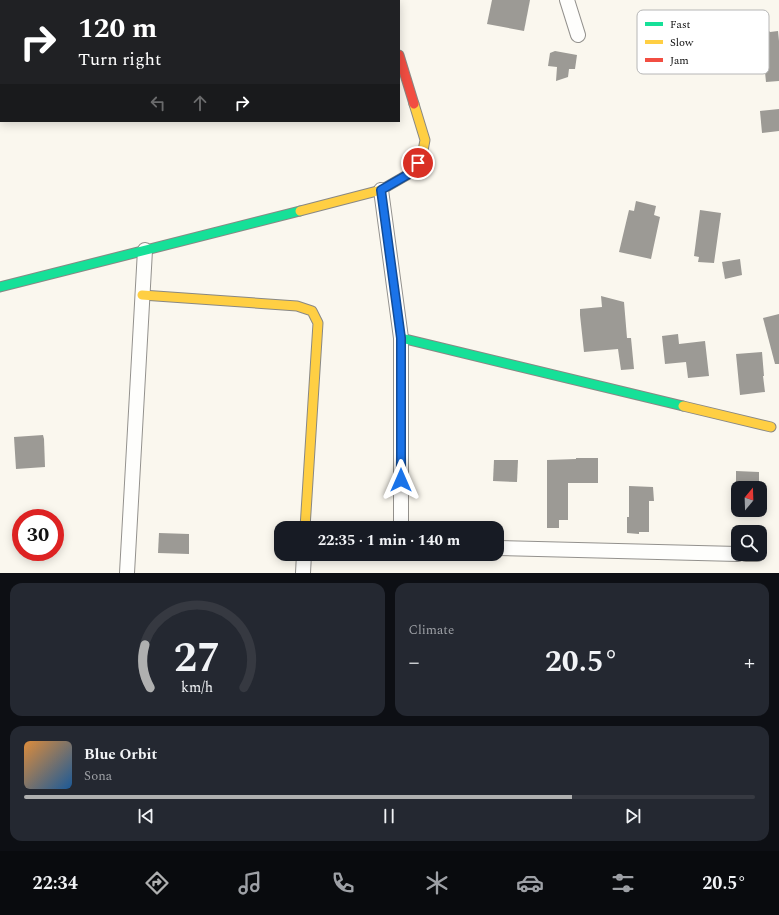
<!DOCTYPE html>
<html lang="en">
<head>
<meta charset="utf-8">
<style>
	:root { --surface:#171b24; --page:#242831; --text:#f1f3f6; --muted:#9ea1a6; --line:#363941; --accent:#afb0b0 }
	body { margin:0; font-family:Spectral,serif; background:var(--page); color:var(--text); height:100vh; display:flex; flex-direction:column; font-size:15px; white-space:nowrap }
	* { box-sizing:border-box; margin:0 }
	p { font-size:13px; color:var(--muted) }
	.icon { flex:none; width:22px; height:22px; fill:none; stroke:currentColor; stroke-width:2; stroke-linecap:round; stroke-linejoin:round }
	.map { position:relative; height:573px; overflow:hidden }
	.panel { display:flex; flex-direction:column; gap:10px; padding:10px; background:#0d0f14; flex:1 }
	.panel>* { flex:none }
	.banner { position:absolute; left:0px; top:0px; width:400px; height:122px; box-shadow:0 2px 10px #0003; background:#202124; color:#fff; overflow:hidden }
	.needle { width:26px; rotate:19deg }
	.controls { position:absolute; left:731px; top:481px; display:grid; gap:8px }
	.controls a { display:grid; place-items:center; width:36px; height:36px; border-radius:8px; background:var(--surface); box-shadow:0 2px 10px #0003; font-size:20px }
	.speed { position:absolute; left:12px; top:509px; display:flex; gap:8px; font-size:20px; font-weight:700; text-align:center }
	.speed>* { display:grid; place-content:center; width:52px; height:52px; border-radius:50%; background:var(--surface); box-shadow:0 2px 10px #0003; line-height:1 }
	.speed .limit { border:6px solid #d22; background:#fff; color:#111 }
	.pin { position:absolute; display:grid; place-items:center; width:34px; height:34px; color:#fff; margin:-17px; border:2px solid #fff; border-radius:50%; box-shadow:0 1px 4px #0007 }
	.me { position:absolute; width:44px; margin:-22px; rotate:0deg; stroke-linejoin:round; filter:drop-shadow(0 0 3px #0008) }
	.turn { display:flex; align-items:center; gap:14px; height:84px; padding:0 12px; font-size:18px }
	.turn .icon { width:52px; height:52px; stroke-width:2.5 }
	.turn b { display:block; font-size:28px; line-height:34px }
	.lanes { display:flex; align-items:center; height:38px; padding:0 12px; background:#0003; justify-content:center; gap:20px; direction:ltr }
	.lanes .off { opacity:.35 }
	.big { font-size:30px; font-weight:700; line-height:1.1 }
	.panel .card { flex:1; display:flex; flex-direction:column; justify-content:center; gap:6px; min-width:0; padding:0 14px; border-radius:12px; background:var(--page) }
	.panel .dial { align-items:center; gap:0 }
	.dial svg { height:104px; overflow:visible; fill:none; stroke:var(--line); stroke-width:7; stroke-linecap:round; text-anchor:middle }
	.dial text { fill:var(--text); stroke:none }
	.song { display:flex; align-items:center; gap:12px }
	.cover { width:48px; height:48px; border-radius:6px; background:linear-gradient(135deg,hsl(30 70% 55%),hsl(210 70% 35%)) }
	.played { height:4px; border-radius:2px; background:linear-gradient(90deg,var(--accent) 75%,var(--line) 75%) }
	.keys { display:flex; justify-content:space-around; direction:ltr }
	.heat { display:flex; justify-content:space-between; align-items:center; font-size:22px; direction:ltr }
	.panel .tiles { flex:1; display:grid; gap:10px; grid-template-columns:1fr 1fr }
	.card:last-child { grid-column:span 2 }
	.trip { position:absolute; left:274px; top:521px; width:230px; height:40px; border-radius:12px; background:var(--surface); box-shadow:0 2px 10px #0003; font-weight:700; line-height:40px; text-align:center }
	.menu { display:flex; height:64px; justify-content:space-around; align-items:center; background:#090b0e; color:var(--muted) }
	.menu .icon { width:28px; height:28px }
	.menu .selected { color:var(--accent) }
	.menu b { font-size:18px; color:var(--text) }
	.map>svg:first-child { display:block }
	.building { fill:#9c9a95 }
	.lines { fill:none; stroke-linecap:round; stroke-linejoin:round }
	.street-casing { stroke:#93918d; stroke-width:16 }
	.fast-casing { stroke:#898884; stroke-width:11 }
	.slow-casing { stroke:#898884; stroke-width:11 }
	.jam-casing { stroke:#898884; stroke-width:11 }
	.street { stroke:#fefefc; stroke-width:14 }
	.fast { stroke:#16e098; stroke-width:9 }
	.slow { stroke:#ffcf43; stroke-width:9 }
	.jam { stroke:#f24e42; stroke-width:9 }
	.route-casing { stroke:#114b97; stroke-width:10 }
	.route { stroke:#1a73e8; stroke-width:7 }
	.key { fill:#fff; stroke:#b6b6b6; stroke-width:1 }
	.key-label { font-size:11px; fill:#0b0b0b }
</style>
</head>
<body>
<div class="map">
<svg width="779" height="573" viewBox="0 0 779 573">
	<rect width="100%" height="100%" fill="#faf7ee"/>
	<g class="building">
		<path d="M492 0H530L524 31 487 24Z"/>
		<path d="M769 31 770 32 778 31 779 41V81L766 82 765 72 757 73 753 33Z"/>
		<path d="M555 51 577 55 575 69H569L568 77 556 81 557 67 548 66 550 53Z"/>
		<path d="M779 109V131L762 133 760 111Z"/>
		<path d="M636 201 656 206 654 215 660 217 651 259 619 252 629 210 634 211Z"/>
		<path d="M700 210 721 213 714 263 698 262 699 257 694 256Z"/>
		<path d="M740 259 742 275 725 279 722 262Z"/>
		<path d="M601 296 624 302 627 338H631L634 369 621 370 618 349 584 352 580 315V309L602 307Z"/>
		<path d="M779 314V364H775L763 318Z"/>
		<path d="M678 334 679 344 705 341 709 376 688 378 686 362 665 364 662 336Z"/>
		<path d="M762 352 764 376H763L765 392 740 395 736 354Z"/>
		<path d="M43 435 44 439 45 467 16 469 14 437Z"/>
		<path d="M576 458H598V483H568V520H559V528H547V460L576 459Z"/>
		<path d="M494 460H518L517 482 493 481Z"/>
		<path d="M736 471 759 472V488H736Z"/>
		<path d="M629 486 653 487 654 501H649V532H639V534L627 533V517H629Z"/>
		<path d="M159 533 189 534V554L158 553Z"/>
	</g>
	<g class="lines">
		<g class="street-casing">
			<g id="street">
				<path d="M567 0 578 35"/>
				<path d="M388 1 391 0"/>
				<path d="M381 190 401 338V528"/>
				<path d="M497 548 738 554"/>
				<path d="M746 554H757"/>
				<path d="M127 573 145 250"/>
				<path d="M303 573 304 554"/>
			</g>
		</g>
		<g class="fast-casing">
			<g id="fast">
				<path d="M0 287 300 211"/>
				<path d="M401 338 683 406"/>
			</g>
		</g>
		<g class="slow-casing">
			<g id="slow">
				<path d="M300 211 381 190 414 171 422 156 425 140 414 104"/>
				<path d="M142 295 297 306 312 311 318 323 305 528"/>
				<path d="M683 406 771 427"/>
			</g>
		</g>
		<g class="jam-casing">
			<path id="jam" d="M399 55 414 104"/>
		</g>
		<use href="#street" class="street"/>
		<use href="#fast" class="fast"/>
		<use href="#slow" class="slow"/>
		<use href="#jam" class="jam"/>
	</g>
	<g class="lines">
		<g class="route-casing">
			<path id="route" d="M401 480V338L381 190 414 171 418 163"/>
		</g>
		<use href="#route" class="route"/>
	</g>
	<rect x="637" y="10" width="132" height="64" rx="6" class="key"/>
	<rect x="645" y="22" width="18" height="4" fill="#16e098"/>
	<rect x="645" y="40" width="18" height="4" fill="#ffcf43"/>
	<rect x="645" y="58" width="18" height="4" fill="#f24e42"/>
	<g class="key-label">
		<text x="670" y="28">Fast</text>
		<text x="670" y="46">Slow</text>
		<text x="670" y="64">Jam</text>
	</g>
</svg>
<div class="controls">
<a><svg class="needle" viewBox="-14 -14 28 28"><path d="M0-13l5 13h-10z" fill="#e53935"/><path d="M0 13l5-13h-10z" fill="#9ea1a6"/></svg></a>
<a><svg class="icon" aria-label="search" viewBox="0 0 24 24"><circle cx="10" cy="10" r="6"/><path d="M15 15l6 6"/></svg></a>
</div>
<div class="speed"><div class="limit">30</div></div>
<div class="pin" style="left:418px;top:163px;background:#d93025"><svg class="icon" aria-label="arrive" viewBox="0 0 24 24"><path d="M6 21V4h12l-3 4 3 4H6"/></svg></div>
<svg class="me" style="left:401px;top:480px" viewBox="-20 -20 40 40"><path d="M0-17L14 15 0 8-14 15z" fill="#1a73e8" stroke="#fff" stroke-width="4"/></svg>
<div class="trip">22:35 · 1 min · 140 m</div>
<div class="banner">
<div class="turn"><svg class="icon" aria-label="right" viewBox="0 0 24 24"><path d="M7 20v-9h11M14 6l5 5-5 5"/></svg><div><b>120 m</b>Turn right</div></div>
<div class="lanes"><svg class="icon off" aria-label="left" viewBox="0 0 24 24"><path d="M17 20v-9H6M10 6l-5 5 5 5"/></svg><svg class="icon off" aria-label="ahead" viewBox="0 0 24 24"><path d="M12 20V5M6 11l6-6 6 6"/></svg><svg class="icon" aria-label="right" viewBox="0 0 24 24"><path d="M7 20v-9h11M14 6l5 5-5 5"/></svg></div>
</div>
</div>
<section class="panel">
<div class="tiles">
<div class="card dial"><svg viewBox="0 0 100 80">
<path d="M14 69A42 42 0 1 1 86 69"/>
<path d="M14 69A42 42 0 0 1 10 36" stroke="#afb0b0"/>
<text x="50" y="56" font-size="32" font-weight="700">27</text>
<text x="50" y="72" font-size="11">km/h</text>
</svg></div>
<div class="card"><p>Climate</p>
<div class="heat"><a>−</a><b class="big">20.5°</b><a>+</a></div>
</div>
<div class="card">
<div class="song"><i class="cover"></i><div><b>Blue Orbit</b><p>Sona</p></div></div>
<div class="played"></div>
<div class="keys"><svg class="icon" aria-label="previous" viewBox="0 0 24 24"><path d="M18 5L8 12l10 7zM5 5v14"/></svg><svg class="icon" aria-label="pause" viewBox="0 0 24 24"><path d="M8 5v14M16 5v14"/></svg><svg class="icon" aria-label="next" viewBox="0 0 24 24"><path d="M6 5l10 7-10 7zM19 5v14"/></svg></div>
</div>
</div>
</section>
<nav class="menu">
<b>22:34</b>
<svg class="icon selected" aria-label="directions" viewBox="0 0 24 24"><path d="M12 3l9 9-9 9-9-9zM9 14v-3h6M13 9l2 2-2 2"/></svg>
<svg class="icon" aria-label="music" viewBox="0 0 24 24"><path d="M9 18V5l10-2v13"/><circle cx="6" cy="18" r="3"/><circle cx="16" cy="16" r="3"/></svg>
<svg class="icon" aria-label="phone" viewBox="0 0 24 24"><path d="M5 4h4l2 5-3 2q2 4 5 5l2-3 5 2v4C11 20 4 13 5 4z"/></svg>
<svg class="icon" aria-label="climate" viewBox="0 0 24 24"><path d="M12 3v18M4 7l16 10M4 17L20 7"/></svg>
<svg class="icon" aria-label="car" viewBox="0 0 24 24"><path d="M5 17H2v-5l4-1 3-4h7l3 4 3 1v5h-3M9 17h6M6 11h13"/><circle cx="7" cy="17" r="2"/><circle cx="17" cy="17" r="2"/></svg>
<svg class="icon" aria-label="filters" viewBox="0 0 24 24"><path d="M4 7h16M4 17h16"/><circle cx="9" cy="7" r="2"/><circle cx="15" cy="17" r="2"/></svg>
<b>20.5°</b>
</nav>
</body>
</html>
